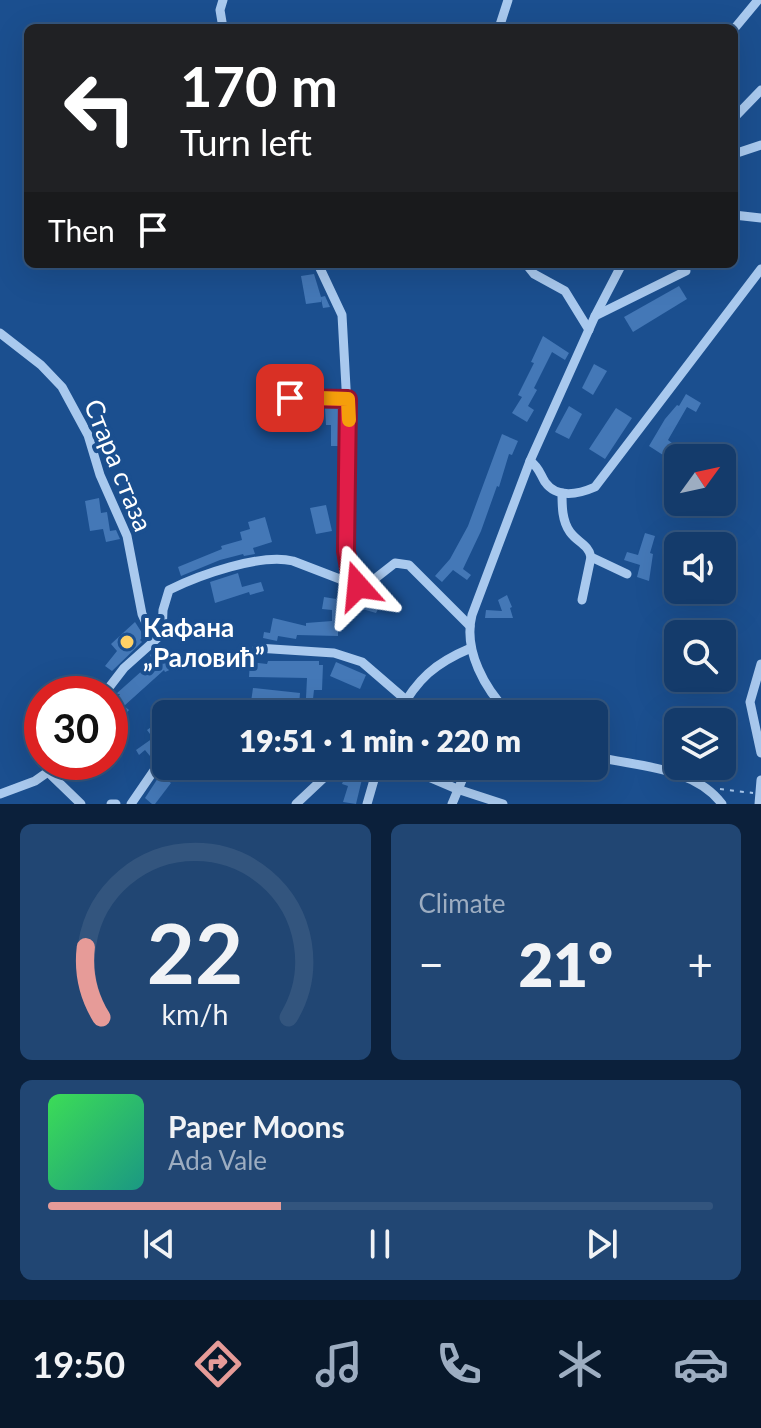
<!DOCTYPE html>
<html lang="en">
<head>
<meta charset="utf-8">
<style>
	:root { --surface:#143b6b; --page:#214673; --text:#f1f3f6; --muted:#9dadc1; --line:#33557e; --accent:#e69b98 }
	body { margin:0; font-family:Lato,sans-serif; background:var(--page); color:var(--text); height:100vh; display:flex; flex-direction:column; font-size:30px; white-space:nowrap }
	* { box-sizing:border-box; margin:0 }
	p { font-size:26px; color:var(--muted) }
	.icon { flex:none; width:44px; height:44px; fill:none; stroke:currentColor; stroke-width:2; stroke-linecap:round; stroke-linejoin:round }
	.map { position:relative; height:804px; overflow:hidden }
	.drawer { display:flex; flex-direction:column; gap:20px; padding:20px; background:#0b203b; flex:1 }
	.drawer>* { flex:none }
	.top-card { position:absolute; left:24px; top:24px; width:714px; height:244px; border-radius:12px; box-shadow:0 8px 32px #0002,0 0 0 2px var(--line); background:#202124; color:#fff; overflow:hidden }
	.needle { width:52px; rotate:57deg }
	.tools { position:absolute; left:664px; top:444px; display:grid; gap:16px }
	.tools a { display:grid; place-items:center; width:72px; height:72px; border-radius:12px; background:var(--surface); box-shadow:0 8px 32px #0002,0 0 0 2px var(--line); font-size:40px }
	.speed { position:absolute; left:24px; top:676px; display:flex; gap:16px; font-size:40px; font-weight:700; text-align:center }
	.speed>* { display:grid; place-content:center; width:104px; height:104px; border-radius:50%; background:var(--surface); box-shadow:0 8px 32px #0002,0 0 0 2px var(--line); line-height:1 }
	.speed .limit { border:12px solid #d22; background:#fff; color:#111 }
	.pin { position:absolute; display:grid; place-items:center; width:68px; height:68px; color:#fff; margin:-34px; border-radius:16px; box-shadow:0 4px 12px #0006 }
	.me { position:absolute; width:88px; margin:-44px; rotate:342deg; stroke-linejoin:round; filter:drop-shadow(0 0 6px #0008) }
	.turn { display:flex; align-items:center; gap:28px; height:168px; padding:0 24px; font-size:36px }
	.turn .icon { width:104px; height:104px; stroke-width:2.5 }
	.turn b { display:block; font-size:56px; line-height:68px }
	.then { display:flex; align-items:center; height:76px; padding:0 24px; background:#0003; gap:16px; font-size:30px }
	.big { font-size:60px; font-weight:800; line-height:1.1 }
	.drawer .widget { flex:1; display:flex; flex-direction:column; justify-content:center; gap:12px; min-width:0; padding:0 28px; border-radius:12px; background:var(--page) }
	.drawer .dial { align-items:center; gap:0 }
	.dial svg { height:208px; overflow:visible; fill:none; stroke:var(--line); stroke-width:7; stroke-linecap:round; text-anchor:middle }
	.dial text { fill:var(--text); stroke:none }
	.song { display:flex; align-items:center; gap:24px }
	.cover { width:96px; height:96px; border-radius:12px; background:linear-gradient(135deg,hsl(130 70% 55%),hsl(170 70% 35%)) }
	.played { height:8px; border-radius:4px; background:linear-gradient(90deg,var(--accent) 35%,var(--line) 35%) }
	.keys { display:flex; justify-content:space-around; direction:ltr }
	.heat { display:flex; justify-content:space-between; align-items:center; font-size:44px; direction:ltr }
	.drawer .tiles { flex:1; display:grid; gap:20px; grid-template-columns:1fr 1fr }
	.widget:last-child { grid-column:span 2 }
	.trip { position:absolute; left:152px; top:700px; width:456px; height:80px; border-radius:12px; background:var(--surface); box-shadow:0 8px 32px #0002,0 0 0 2px var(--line); font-weight:800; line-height:80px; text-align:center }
	.tabs { display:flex; height:128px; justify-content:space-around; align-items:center; background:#08182b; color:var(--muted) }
	.tabs .icon { width:56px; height:56px }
	.tabs .selected { color:var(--accent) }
	.tabs b { font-size:36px; color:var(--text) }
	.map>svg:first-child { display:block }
	.building { fill:#4478b7 }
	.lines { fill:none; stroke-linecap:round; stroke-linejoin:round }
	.path { stroke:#a9c9ee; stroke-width:2; stroke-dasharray:4 6; stroke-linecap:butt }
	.minor { stroke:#a9c9ee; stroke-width:9 }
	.route-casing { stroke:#92132f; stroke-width:20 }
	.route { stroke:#e11d48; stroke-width:14 }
	.slow { stroke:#f59e0b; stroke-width:14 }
	.poi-dot { fill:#ffd166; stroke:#1b4f8f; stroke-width:3 }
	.labels { text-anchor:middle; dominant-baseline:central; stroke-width:8; stroke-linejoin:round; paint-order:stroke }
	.street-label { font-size:26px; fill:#fff; stroke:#1b4f8f }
	.poi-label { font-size:26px; font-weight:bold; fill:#fff; stroke:#1b4f8f; text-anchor:start }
</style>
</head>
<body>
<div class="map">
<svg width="761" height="804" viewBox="0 0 761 804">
	<rect width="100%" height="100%" fill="#1b4f8f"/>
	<g class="building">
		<path d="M314 274 321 297 325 296 330 307 323 308 321 299V302L306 304 301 276Z"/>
		<path d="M679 286 687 299 633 332 624 317Z"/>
		<path d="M543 336 569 353 565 360 552 352 534 388 537 390 528 406 534 410 527 422 512 413 522 397 518 395 534 363 531 362Z"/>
		<path d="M594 364 607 371 593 395 582 388Z"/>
		<path d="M280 378 282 408 270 409 272 400 268 380Z"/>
		<path d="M686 394 701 403 696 412 687 407 668 440 672 443 663 455 649 446 665 419 677 405 679 406Z"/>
		<path d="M569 406 582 414 569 439 555 432Z"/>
		<path d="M339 407 341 446H331V425H326L325 408Z"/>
		<path d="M616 408 632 418 605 459 589 449Z"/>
		<path d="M502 434 518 441 512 455 509 454 499 487 497 486 481 531 463 569 471 575 467 580 453 570 442 582 435 576 450 559 468 526Z"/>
		<path d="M99 498 101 513 107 512 110 531 116 530 120 539 106 542 103 529 90 531 85 501Z"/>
		<path d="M326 505 332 531 316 534 310 508Z"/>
		<path d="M265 517 272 542 253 548 255 554 244 556 243 554 220 560 181 576 178 567 222 549 221 546 242 540 240 532 250 529 248 522Z"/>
		<path d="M645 533 655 536 650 553 653 554 649 581 637 577 640 565 624 560 627 552 638 555Z"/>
		<path d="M238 573 242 587 261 582 264 591 250 595 249 592 215 603 210 582Z"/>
		<path d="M340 589 373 603 380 589 393 596 388 604 382 601 376 613 359 608 356 614 343 608 342 617H338V636L297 635 296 639 278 636 277 641 263 638 264 632 270 633 273 618 306 626V623L332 621V610L322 609 324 597 336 599Z"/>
		<path d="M507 595 512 607 510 608 513 618H485L486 610 502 611 498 600Z"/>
		<path d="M135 622 144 636 140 640 142 642 112 671 105 666 117 651 111 644Z"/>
		<path d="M157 650 161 658 167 655 174 668 165 672 164 670 124 706 129 710 121 719 110 709 120 694H116L153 661 150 655Z"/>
		<path d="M268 661H319V665H323L322 690H314L313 699 306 698 307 678 249 677 250 662 267 664Z"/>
		<path d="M336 662 366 675 360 689 330 676Z"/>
		<path d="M253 688 300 693 299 705 251 702Z"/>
		<path d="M166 717V736L151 747 155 752 150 756 145 750 139 755 136 750 153 738 147 730Z"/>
		<path d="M346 774 362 779 356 804 343 802 348 786 342 784Z"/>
		<path d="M160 775 171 783 155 804H152L145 798Z"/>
	</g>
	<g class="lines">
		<path class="path" d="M720 789 753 793"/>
		<g class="minor">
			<path d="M223 28 220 10 223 0"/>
			<path d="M499 28 508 0"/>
			<path d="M734 29 758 0"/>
			<path d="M734 118 761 90"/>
			<path d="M734 154 761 145"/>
			<path d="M734 215 761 218"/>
			<path d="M318 264 342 315 349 442 346 551 352 586"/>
			<path d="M526 264 534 274 565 291 589 330"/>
			<path d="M595 316 686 271"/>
			<path d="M0 333 41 365 62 387 88 435 100 475 127 536 142 614 154 640"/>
			<path d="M290 398 348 399"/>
			<path d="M530 461C539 467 540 474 545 482 557 499 579 494 595 487L761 269"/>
			<path d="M562 493C562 506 562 521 570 532 577 542 589 545 591 557L627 574"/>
			<path d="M582 600 591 557"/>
			<path d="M257 648 334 653 362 662 406 700"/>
			<path d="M761 664 750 702 761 753"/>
			<path d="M104 694 124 668 162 634 163 610 169 590C199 575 261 553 293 561L358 586 372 581 395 563 409 565 470 626"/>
			<path d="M398 714C417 679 435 663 471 648"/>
			<path d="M510 714C485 690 463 650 472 615L530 461 595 316 622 264"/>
			<path d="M594 756C637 767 694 766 722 804"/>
			<path d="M403 766 457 789 503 804"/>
			<path d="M49 773 81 804"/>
			<path d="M0 794 35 781 62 762"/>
			<path d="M111 804H116"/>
			<path d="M131 804 166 753"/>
			<path d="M296 804 328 774 341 766"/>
			<path d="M367 804 378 766"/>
			<path d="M452 804 468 766"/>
			<path d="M759 804 761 780"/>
		</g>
	</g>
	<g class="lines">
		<g class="route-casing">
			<path id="route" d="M290 398 348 399 346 551 352 586H358"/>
		</g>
		<use href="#route" class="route"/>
		<path class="slow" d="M319 398 348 399 349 420"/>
	</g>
	<circle class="poi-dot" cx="127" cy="642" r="8"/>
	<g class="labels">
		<g class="street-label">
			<text transform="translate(119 465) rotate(68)">Стара стаза</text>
		</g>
		<g class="poi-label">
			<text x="143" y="627">Кафана<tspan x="143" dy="30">„Раловић”</tspan></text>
		</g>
	</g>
</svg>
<div class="tools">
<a><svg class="needle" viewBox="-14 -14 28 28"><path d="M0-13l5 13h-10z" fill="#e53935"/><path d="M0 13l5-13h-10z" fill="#9dadc1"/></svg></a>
<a><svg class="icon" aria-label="sound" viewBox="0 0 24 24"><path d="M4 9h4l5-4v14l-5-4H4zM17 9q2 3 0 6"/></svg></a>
<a><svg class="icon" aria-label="search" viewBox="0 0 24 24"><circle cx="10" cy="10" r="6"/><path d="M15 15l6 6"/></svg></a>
<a><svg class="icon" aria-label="layers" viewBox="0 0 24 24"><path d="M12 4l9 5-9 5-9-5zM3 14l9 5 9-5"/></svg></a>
</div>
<div class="speed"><div class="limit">30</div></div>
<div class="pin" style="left:290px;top:398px;background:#d93025"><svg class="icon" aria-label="arrive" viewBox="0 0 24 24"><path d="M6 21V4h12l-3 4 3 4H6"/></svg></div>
<svg class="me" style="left:358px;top:586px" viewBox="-20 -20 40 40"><path d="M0-17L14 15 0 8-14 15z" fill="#e11d48" stroke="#fff" stroke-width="4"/></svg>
<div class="trip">19:51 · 1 min · 220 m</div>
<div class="top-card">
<div class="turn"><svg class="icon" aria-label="left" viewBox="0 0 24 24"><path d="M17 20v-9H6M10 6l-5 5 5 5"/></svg><div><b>170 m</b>Turn left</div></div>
<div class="then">Then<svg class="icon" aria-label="arrive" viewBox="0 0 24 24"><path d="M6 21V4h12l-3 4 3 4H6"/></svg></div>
</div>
</div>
<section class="drawer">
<div class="tiles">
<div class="widget dial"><svg viewBox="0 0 100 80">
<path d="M14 69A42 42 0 1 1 86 69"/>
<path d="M14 69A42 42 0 0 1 8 42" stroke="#e69b98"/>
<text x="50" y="56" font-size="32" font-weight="700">22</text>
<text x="50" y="72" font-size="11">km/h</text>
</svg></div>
<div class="widget"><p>Climate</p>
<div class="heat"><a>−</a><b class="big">21°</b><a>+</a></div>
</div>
<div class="widget">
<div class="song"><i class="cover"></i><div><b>Paper Moons</b><p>Ada Vale</p></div></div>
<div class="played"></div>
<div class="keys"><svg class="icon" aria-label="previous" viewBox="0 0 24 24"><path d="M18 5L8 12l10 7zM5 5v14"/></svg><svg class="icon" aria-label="pause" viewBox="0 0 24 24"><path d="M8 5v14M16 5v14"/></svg><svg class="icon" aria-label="next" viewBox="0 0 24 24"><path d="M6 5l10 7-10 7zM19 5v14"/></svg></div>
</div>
</div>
</section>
<nav class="tabs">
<b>19:50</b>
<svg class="icon selected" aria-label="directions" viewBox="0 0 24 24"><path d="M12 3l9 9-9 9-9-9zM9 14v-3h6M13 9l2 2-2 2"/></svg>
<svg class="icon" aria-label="music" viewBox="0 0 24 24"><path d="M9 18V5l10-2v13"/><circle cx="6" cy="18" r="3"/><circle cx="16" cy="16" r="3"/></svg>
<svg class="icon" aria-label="phone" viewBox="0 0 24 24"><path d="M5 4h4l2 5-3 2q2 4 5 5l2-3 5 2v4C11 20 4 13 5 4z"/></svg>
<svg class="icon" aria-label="climate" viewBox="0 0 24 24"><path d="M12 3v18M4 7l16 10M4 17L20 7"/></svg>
<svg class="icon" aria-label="car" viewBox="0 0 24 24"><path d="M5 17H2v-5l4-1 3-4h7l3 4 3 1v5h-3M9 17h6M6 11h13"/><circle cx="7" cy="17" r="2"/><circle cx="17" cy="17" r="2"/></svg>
</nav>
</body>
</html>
